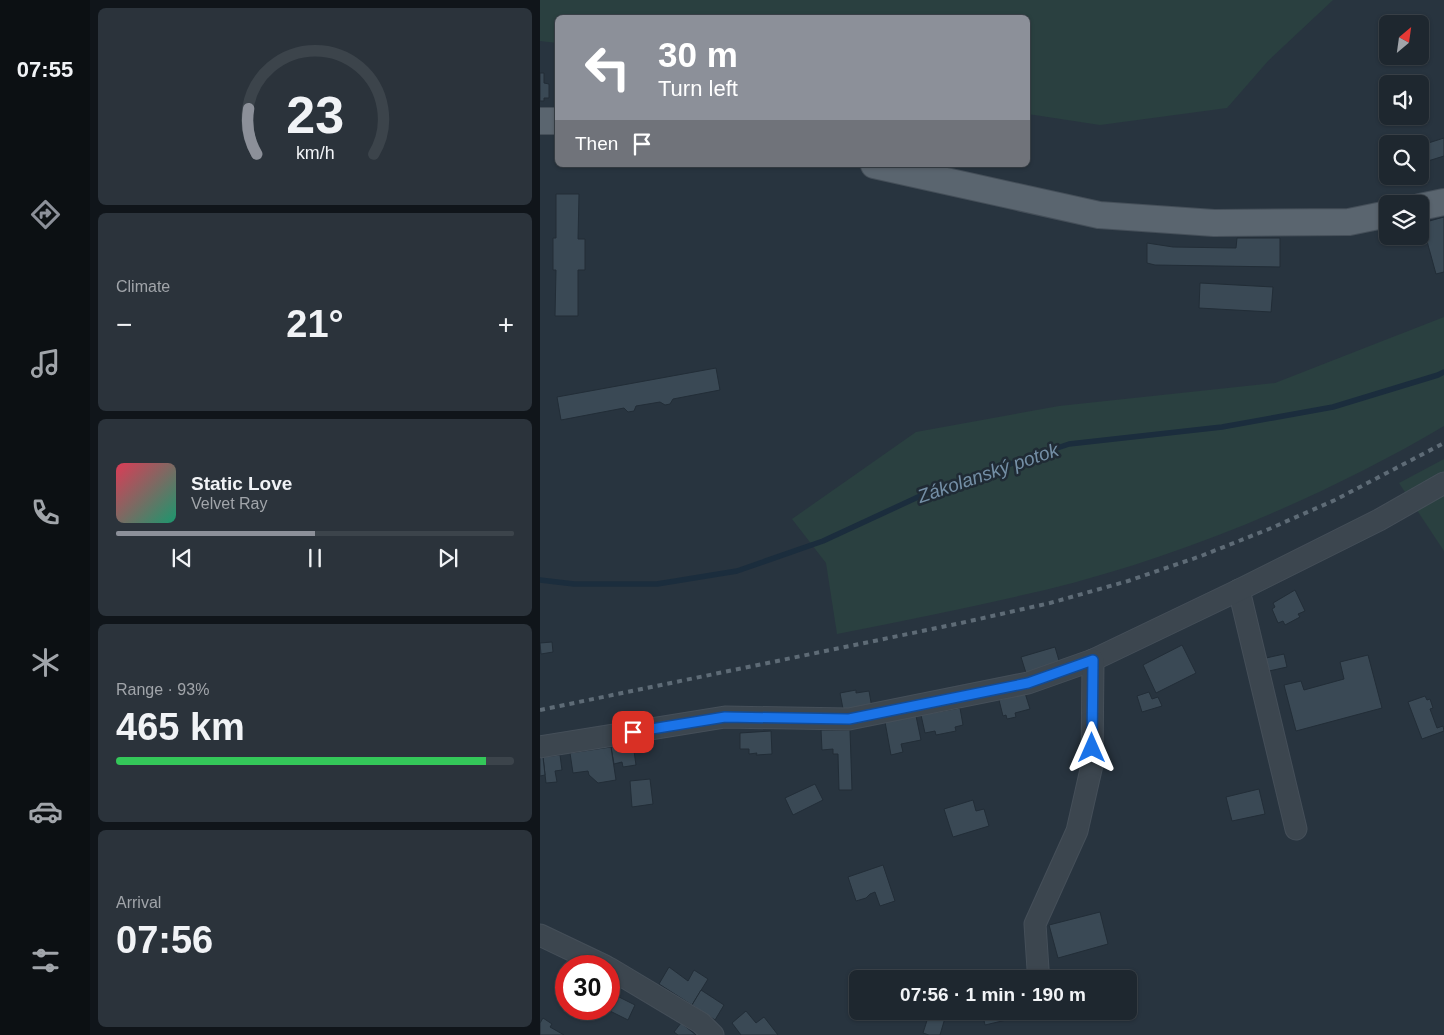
<!DOCTYPE html>
<html lang="en">
<head>
<meta charset="utf-8">
<style>
	:root { --surface:#1e272f; --page:#2b333b; --text:#f1f3f6; --muted:#a1a5aa; --line:#3c444b; --accent:#8c9099 }
	body { margin:0; font-family:Helvetica,sans-serif; background:var(--page); color:var(--text); height:100vh; display:flex; flex-direction:column; font-size:19px; white-space:nowrap }
	* { box-sizing:border-box; margin:0 }
	p { font-size:16px; color:var(--muted) }
	.icon { flex:none; width:28px; height:28px; fill:none; stroke:currentColor; stroke-width:2; stroke-linecap:round; stroke-linejoin:round }
	.map { position:relative; flex:1; overflow:hidden }
	.side { display:flex; flex-direction:column; gap:8px; padding:8px; background:#10151a; width:450px }
	.side>* { flex:none }
	.banner { position:absolute; left:15px; top:15px; width:475px; height:152px; border-radius:8px; box-shadow:0 1px 4px #0004,0 0 0 1px var(--line); background:#8c9099; color:#fff; overflow:hidden }
	.needle { width:32px; rotate:29deg }
	.fabs { position:absolute; left:839px; top:15px; display:grid; gap:10px }
	.fabs a { display:grid; place-items:center; width:50px; height:50px; border-radius:8px; background:var(--surface); box-shadow:0 1px 4px #0004,0 0 0 1px var(--line); font-size:25px }
	.speed { position:absolute; left:15px; top:955px; display:flex; gap:10px; font-size:25px; font-weight:700; text-align:center }
	.speed>* { display:grid; place-content:center; width:65px; height:65px; border-radius:50%; background:var(--surface); box-shadow:0 1px 4px #0004,0 0 0 1px var(--line); line-height:1 }
	.speed .limit { border:8px solid #d22; background:#fff; color:#111 }
	.pin { position:absolute; display:grid; place-items:center; width:42px; height:42px; color:#fff; margin:-21px; border-radius:10px; box-shadow:0 2px 8px #0006 }
	.me { position:absolute; width:55px; margin:-28px; rotate:0deg; stroke-linejoin:round; filter:drop-shadow(0 0 4px #0008) }
	.turn { display:flex; align-items:center; gap:18px; height:105px; padding:0 20px; font-size:22px }
	.turn .icon { width:65px; height:65px; stroke-width:2.5 }
	.turn b { display:block; font-size:35px; line-height:42px }
	.then { display:flex; align-items:center; height:48px; padding:0 20px; background:#0003; gap:10px; font-size:19px }
	.big { font-size:38px; font-weight:700; line-height:1.1 }
	.side .tile { flex:1; display:flex; flex-direction:column; justify-content:center; gap:8px; min-width:0; padding:0 18px; border-radius:8px; background:var(--page) }
	.side .dial { align-items:center; gap:0 }
	.dial svg { height:130px; overflow:visible; fill:none; stroke:var(--line); stroke-width:7; stroke-linecap:round; text-anchor:middle }
	.dial text { fill:var(--text); stroke:none }
	.song { display:flex; align-items:center; gap:15px }
	.cover { width:60px; height:60px; border-radius:8px; background:linear-gradient(135deg,hsl(350 70% 55%),hsl(160 70% 35%)) }
	.played { height:5px; border-radius:2px; background:linear-gradient(90deg,var(--accent) 50%,var(--line) 50%) }
	.keys { display:flex; justify-content:space-around; direction:ltr }
	.heat { display:flex; justify-content:space-between; align-items:center; font-size:28px; direction:ltr }
	.charge { height:8px; border-radius:4px; background:linear-gradient(90deg,#34c759 93%,var(--line) 0) }
	.trip { position:absolute; left:309px; top:970px; width:288px; height:50px; border-radius:8px; background:var(--surface); box-shadow:0 1px 4px #0004,0 0 0 1px var(--line); font-weight:700; line-height:50px; text-align:center }
	main { display:flex; flex:1; min-height:0 }
	.tabs { display:flex; flex-direction:column; width:90px; justify-content:space-around; align-items:center; background:#0c1013; color:var(--muted) }
	.tabs .icon { width:35px; height:35px }
	.tabs .current { color:var(--accent) }
	.tabs b { font-size:22px; color:var(--text) }
	.map>svg:first-child { display:block }
	.green { fill:#2a4040 }
	.lines { fill:none; stroke-linecap:round; stroke-linejoin:round }
	.stream { stroke:#1b2d3d; stroke-width:5.5 }
	.building { fill:#3a4955; stroke:#222d37 }
	.minor-casing { stroke:#454f59; stroke-width:23 }
	.major-casing { stroke:#454f59; stroke-width:28 }
	.minor { stroke:#3c464f; stroke-width:21 }
	.major { stroke:#5a656f; stroke-width:26 }
	.rail { stroke:#5e6b76; stroke-width:4; stroke-dasharray:5 5; stroke-linecap:butt }
	.route-casing { stroke:#114b97; stroke-width:12 }
	.route { stroke:#1a73e8; stroke-width:9 }
	.labels { text-anchor:middle; dominant-baseline:central; stroke-width:5; stroke-linejoin:round; paint-order:stroke }
	.water-label { font-size:19px; font-style:italic; fill:#748fa6; stroke:#202b35 }
</style>
</head>
<body>
<main>
<nav class="tabs">
<b>07:55</b>
<svg class="icon current" aria-label="directions" viewBox="0 0 24 24"><path d="M12 3l9 9-9 9-9-9zM9 14v-3h6M13 9l2 2-2 2"/></svg>
<svg class="icon" aria-label="music" viewBox="0 0 24 24"><path d="M9 18V5l10-2v13"/><circle cx="6" cy="18" r="3"/><circle cx="16" cy="16" r="3"/></svg>
<svg class="icon" aria-label="phone" viewBox="0 0 24 24"><path d="M5 4h4l2 5-3 2q2 4 5 5l2-3 5 2v4C11 20 4 13 5 4z"/></svg>
<svg class="icon" aria-label="climate" viewBox="0 0 24 24"><path d="M12 3v18M4 7l16 10M4 17L20 7"/></svg>
<svg class="icon" aria-label="car" viewBox="0 0 24 24"><path d="M5 17H2v-5l4-1 3-4h7l3 4 3 1v5h-3M9 17h6M6 11h13"/><circle cx="7" cy="17" r="2"/><circle cx="17" cy="17" r="2"/></svg>
<svg class="icon" aria-label="filters" viewBox="0 0 24 24"><path d="M4 7h16M4 17h16"/><circle cx="9" cy="7" r="2"/><circle cx="15" cy="17" r="2"/></svg>
</nav>
<section class="side">
<div class="tile dial"><svg viewBox="0 0 100 80">
<path d="M14 69A42 42 0 1 1 86 69"/>
<path d="M14 69A42 42 0 0 1 9 41" stroke="#8c9099"/>
<text x="50" y="56" font-size="32" font-weight="700">23</text>
<text x="50" y="72" font-size="11">km/h</text>
</svg></div>
<div class="tile"><p>Climate</p>
<div class="heat"><a>−</a><b class="big">21°</b><a>+</a></div>
</div>
<div class="tile">
<div class="song"><i class="cover"></i><div><b>Static Love</b><p>Velvet Ray</p></div></div>
<div class="played"></div>
<div class="keys"><svg class="icon" aria-label="previous" viewBox="0 0 24 24"><path d="M18 5L8 12l10 7zM5 5v14"/></svg><svg class="icon" aria-label="pause" viewBox="0 0 24 24"><path d="M8 5v14M16 5v14"/></svg><svg class="icon" aria-label="next" viewBox="0 0 24 24"><path d="M6 5l10 7-10 7zM19 5v14"/></svg></div>
</div>
<div class="tile"><p>Range · 93%</p><b class="big">465 km</b><div class="charge"></div></div>
<div class="tile"><p>Arrival</p><b class="big">07:56</b></div>
</section>
<div class="map">
<svg width="904" height="1035" viewBox="0 0 904 1035">
	<rect width="100%" height="100%" fill="#28343f"/>
	<g class="green">
		<path d="M0 0H793L728 61 687 108 560 125 488 114V18H18L17 43 0 41Z"/>
		<path d="M904 317V426C782 498 643 556 505 590 436 606 367 620 297 634L286 563 252 519 376 432 519 406 735 383Z"/>
		<path d="M904 459V551L859 483Z"/>
	</g>
	<g class="lines">
		<path class="stream" d="M0 580 34 584H117L197 571 283 541 391 491 529 444 682 427 793 407 898 375 904 372"/>
	</g>
	<g class="building">
		<path d="M0 73H4V83L9 84V98H4V101H0Z"/>
		<path d="M904 138V156L888 161 882 145Z"/>
		<path d="M16 194H39L38 239H45V270H38V316H15L16 270H13V238H16Z"/>
		<path d="M904 217V272L896 274 882 223Z"/>
		<path d="M697 238H740V267L615 265 607 263V243L633 247 696 248Z"/>
		<path d="M660 283 733 287 731 312 659 308Z"/>
		<path d="M176 368 180 390 133 399 130 404 125 405 120 402 96 406 94 411 88 412 84 408 21 420 17 397Z"/>
		<path d="M755 590 765 611 758 614 760 617 745 625 743 621 738 623 732 609 735 607 733 603Z"/>
		<path d="M12 642 13 652 1 654 0 643Z"/>
		<path d="M642 645 656 673 616 693 603 665Z"/>
		<path d="M515 647 520 664 486 673 481 657Z"/>
		<path d="M744 654 747 667 729 671 726 658Z"/>
		<path d="M828 655 842 708 756 731 744 685 761 681 764 690 804 679 800 662Z"/>
		<path d="M316 690V693L329 691 332 708 304 714 300 693Z"/>
		<path d="M609 692 612 699 618 697 622 706 602 712 597 696Z"/>
		<path d="M485 693 490 709 475 713 476 717 467 719 466 715 463 716 459 700Z"/>
		<path d="M885 696 887 700 890 699 893 708 890 709 897 728 903 726 904 731 882 739 868 702Z"/>
		<path d="M420 708 423 725 415 727 416 731 396 735 395 731 385 733 381 715Z"/>
		<path d="M376 716 381 740 361 744 363 752 351 755 345 722Z"/>
		<path d="M281 730H310L312 790H299L298 754H293V749L282 750Z"/>
		<path d="M231 731 232 754 216 755 217 753 209 754V749H200V733Z"/>
		<path d="M93 744 96 765 83 767 82 762 74 764 71 747Z"/>
		<path d="M71 747 76 780 58 783 49 775 48 771 33 773 30 753Z"/>
		<path d="M20 755 22 770 15 771 17 782 6 783 3 757Z"/>
		<path d="M3 757 5 775 0 776V758Z"/>
		<path d="M110 779 113 804 92 807 90 781Z"/>
		<path d="M275 784 283 800 253 815 245 798Z"/>
		<path d="M719 789 725 814 692 821 686 797Z"/>
		<path d="M433 800 436 811 444 809 449 826 413 837 404 809Z"/>
		<path d="M343 865 355 901 340 906 335 892 330 894 326 898 316 901 308 877Z"/>
		<path d="M560 912 568 944 518 958 509 925Z"/>
		<path d="M30 957 47 966H26V986L17 982Z"/>
		<path d="M129 967 148 981 154 970 168 979 152 1005 119 984Z"/>
		<path d="M161 990 184 1005 175 1020 152 1005Z"/>
		<path d="M73 994 95 1005 88 1020 66 1009H69V1003Z"/>
		<path d="M206 1011 216 1023 224 1017 238 1035H201L192 1023Z"/>
		<path d="M390 1011H407L400 1035H389L383 1033Z"/>
		<path d="M442 1011H495L496 1013 445 1025Z"/>
		<path d="M3 1018 12 1024 10 1027 24 1035H0V1023Z"/>
		<path d="M141 1023 156 1035H138L134 1032Z"/>
	</g>
	<g class="lines">
		<g class="minor-casing">
			<g id="minor">
				<path d="M699 590 756 829"/>
				<path d="M0 747 185 717 309 719 488 683 553 660 699 590 839 520 904 483"/>
				<path d="M0 935 65 966"/>
				<path d="M69 968 161 1023 173 1035"/>
				<path d="M498 969 495 924 537 831 552 765 553 660"/>
			</g>
		</g>
		<g class="major-casing">
			<g id="major">
				<path d="M0 121H18"/>
				<path d="M334 165 559 215 674 223 809 222 848 214"/>
				<path d="M880 207 904 202"/>
			</g>
		</g>
		<use href="#minor" class="minor"/>
		<use href="#major" class="major"/>
		<path class="rail" d="M0 710 421 623 510 603 588 581 661 556 729 529 795 500 904 443"/>
	</g>
	<g class="lines">
		<g class="route-casing">
			<path id="route" d="M93 732 185 717 309 719 488 683 553 660 552 748"/>
		</g>
		<use href="#route" class="route"/>
	</g>
	<g class="labels">
		<g class="water-label">
			<text transform="translate(448 473) rotate(-19)">Zákolanský potok</text>
		</g>
	</g>
</svg>
<div class="fabs">
<a><svg class="needle" viewBox="-14 -14 28 28"><path d="M0-13l5 13h-10z" fill="#e53935"/><path d="M0 13l5-13h-10z" fill="#a1a5aa"/></svg></a>
<a><svg class="icon" aria-label="sound" viewBox="0 0 24 24"><path d="M4 9h4l5-4v14l-5-4H4zM17 9q2 3 0 6"/></svg></a>
<a><svg class="icon" aria-label="search" viewBox="0 0 24 24"><circle cx="10" cy="10" r="6"/><path d="M15 15l6 6"/></svg></a>
<a><svg class="icon" aria-label="layers" viewBox="0 0 24 24"><path d="M12 4l9 5-9 5-9-5zM3 14l9 5 9-5"/></svg></a>
</div>
<div class="speed"><div class="limit">30</div></div>
<div class="pin" style="left:93px;top:732px;background:#d93025"><svg class="icon" aria-label="arrive" viewBox="0 0 24 24"><path d="M6 21V4h12l-3 4 3 4H6"/></svg></div>
<svg class="me" style="left:552px;top:748px" viewBox="-20 -20 40 40"><path d="M0-17L14 15 0 8-14 15z" fill="#1a73e8" stroke="#fff" stroke-width="4"/></svg>
<div class="trip">07:56 · 1 min · 190 m</div>
<div class="banner">
<div class="turn"><svg class="icon" aria-label="left" viewBox="0 0 24 24"><path d="M17 20v-9H6M10 6l-5 5 5 5"/></svg><div><b>30 m</b>Turn left</div></div>
<div class="then">Then<svg class="icon" aria-label="arrive" viewBox="0 0 24 24"><path d="M6 21V4h12l-3 4 3 4H6"/></svg></div>
</div>
</div>
</main>
</body>
</html>
